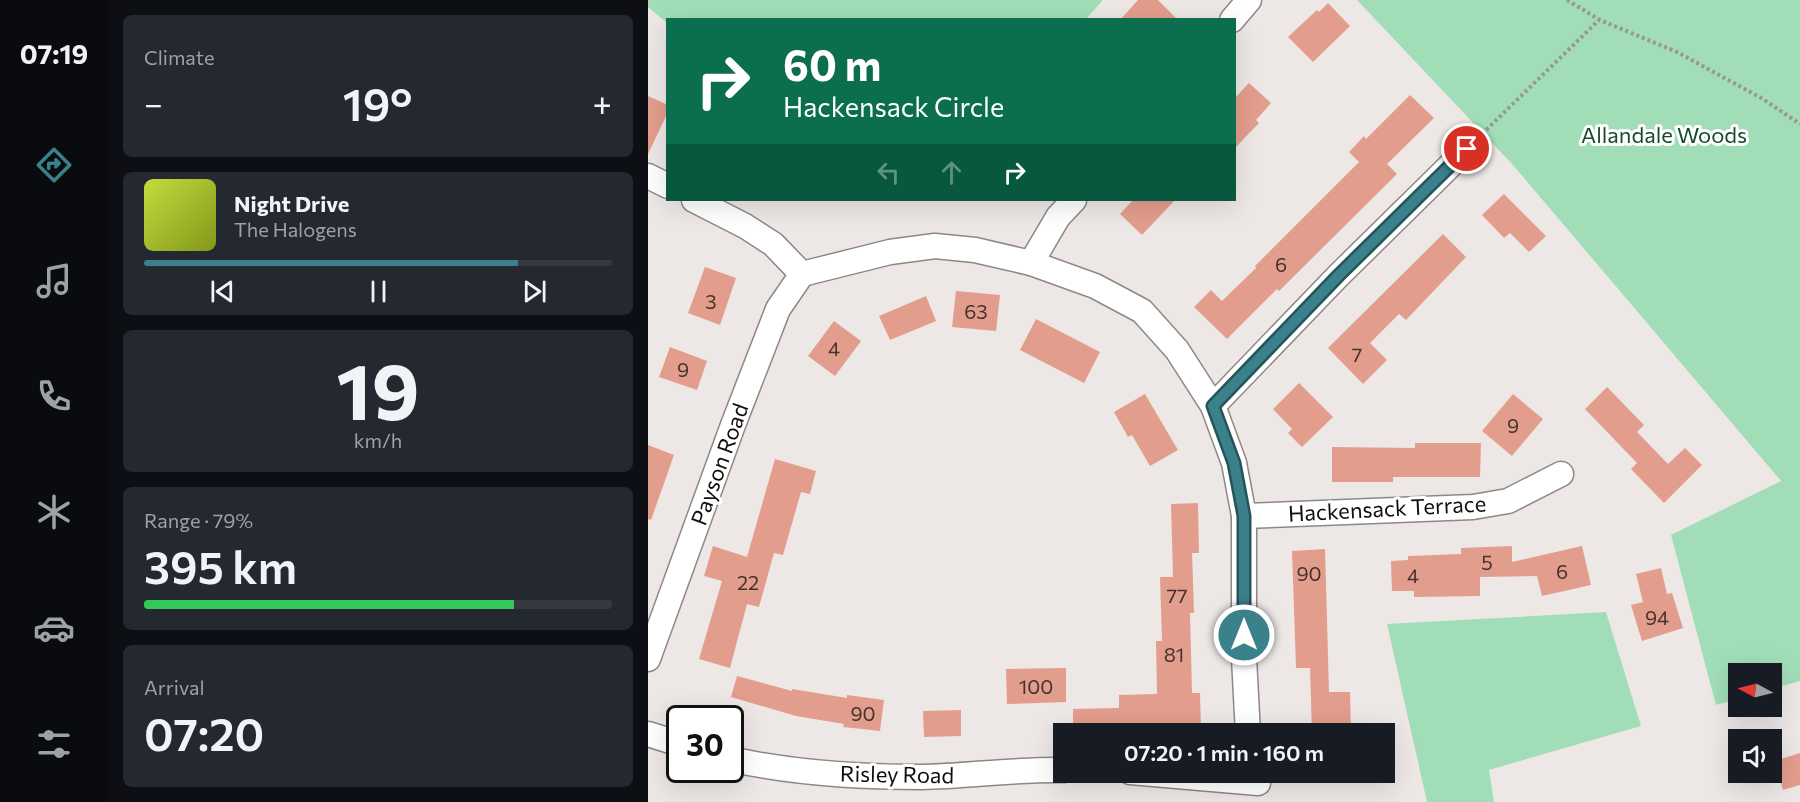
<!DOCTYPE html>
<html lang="en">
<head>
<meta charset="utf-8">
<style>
	:root { --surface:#171b24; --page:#242831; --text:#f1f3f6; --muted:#9ea1a6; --line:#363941; --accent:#3a818b }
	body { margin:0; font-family:Commissioner,sans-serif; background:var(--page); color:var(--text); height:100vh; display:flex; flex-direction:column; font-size:22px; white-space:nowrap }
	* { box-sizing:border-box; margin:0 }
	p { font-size:20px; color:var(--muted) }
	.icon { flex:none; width:33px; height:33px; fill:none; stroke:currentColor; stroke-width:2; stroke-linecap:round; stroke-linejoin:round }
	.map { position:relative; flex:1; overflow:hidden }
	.panel { display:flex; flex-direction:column; gap:15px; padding:15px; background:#0d0f14; width:540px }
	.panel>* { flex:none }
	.top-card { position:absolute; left:18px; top:18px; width:570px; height:183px; border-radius:0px; box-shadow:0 6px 24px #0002; background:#0b6e4f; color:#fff; overflow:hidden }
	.needle { width:39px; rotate:277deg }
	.controls { position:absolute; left:1080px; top:663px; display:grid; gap:12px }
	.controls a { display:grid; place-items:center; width:54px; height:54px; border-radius:0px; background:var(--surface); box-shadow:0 6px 24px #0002; font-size:30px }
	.speed { position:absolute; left:18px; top:705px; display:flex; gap:12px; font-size:30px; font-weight:700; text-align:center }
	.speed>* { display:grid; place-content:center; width:78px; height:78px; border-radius:50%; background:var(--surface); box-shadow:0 6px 24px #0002; line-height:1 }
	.speed .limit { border:3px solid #111; border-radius:9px; background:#fff; color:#111 }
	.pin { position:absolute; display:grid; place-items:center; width:51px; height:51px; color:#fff; margin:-26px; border:3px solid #fff; border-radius:50%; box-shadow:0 2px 6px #0007 }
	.me { position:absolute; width:66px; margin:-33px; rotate:0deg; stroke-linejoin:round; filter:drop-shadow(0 0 4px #0008) }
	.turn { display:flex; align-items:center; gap:21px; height:126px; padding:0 18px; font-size:27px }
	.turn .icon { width:78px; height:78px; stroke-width:2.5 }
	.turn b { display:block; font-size:42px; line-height:51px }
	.lanes { display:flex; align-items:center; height:57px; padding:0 18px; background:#0003; justify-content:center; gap:30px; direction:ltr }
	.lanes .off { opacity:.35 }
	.big { font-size:45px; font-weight:600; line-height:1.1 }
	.panel .widget { flex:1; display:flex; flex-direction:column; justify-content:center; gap:9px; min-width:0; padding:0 21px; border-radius:9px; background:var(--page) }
	.panel .dial { align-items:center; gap:0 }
	.dial b { font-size:78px; line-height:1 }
	.song { display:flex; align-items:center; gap:18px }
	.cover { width:72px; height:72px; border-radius:9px; background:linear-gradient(135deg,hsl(70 70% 55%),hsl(70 70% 35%)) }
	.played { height:6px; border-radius:3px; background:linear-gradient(90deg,var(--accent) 80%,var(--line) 80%) }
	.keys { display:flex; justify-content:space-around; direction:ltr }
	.heat { display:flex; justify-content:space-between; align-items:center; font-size:33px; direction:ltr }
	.charge { height:9px; border-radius:4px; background:linear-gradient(90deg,#34c759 79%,var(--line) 0) }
	.trip { position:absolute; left:405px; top:723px; width:342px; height:60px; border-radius:0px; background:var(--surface); box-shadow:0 6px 24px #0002; font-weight:600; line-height:60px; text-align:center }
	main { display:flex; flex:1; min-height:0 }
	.tabs { display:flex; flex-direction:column; width:108px; justify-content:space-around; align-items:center; background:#090b0e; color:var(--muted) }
	.tabs .icon { width:42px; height:42px }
	.tabs .current { color:var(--accent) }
	.tabs b { font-size:27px; color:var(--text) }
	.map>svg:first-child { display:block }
	.green { fill:#a1deb8 }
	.building { fill:#e39d8d }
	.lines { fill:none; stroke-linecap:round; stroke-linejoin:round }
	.street-casing { stroke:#8d8886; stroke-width:27 }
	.path { stroke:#9a9695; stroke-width:4; stroke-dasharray:3 3; stroke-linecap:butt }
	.street { stroke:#fff; stroke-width:24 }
	.route-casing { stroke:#26545a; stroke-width:15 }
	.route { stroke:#3a818b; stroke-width:10 }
	.labels { text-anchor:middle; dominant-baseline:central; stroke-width:6; stroke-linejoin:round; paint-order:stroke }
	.number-label { font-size:20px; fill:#45322d }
	.park-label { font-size:22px; fill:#17492f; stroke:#fff }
	.street-label { font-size:22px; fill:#100e0d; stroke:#fff }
</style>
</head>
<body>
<main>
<nav class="tabs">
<b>07:19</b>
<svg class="icon current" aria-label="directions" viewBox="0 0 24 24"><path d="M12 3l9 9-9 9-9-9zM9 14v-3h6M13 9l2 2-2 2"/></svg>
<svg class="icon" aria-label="music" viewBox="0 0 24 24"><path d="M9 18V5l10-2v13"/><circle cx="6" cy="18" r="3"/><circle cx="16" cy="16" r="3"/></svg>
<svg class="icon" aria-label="phone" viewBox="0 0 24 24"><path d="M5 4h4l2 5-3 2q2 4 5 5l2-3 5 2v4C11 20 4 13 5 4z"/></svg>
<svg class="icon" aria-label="climate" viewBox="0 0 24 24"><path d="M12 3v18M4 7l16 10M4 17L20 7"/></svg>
<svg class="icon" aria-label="car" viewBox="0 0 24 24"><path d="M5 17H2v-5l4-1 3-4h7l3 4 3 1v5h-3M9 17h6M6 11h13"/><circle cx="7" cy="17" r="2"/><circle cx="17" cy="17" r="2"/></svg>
<svg class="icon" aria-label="filters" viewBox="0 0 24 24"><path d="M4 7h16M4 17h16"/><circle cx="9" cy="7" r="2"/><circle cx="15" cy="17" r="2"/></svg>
</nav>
<section class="panel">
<div class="widget"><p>Climate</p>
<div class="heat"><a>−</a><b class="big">19°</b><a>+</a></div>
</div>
<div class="widget">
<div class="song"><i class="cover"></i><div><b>Night Drive</b><p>The Halogens</p></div></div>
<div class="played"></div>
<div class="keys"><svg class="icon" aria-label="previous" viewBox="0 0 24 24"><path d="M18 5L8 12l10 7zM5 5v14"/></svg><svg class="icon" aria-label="pause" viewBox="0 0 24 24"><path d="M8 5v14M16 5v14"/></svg><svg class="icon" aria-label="next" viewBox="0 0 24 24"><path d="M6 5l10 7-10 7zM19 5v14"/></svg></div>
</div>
<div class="widget dial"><b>19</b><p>km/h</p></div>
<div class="widget"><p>Range · 79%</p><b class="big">395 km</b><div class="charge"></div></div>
<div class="widget"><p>Arrival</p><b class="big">07:20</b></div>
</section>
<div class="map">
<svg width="1152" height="802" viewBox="0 0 1152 802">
	<rect width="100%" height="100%" fill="#ede8e6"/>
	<g class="green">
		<path d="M0 0H455L438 19 20 20 19 23 0 7Z"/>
		<path d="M709 0H1152V681L1124 689V674H1090V699L1068 705 1023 535 1133 481 865 165Z"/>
		<path d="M958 612 993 726 841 770 846 802H779L739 624Z"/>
	</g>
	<g class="building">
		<path d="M490 0H510L530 20H472Z"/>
		<path d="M680 3 702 26 665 62 640 37 669 10 671 12Z"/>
		<path d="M601 83 623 103 608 120 611 123 586 149V99Z"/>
		<path d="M762 95 786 118 739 164 749 174 631 291 629 289 579 339 546 307 563 290 574 301 608 268 607 266 711 162 701 152 716 136 718 139Z"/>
		<path d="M0 96 20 105V112L0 154Z"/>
		<path d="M856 194 898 236 881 252 862 233 856 238 834 215Z"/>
		<path d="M485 200H527L494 235 472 214Z"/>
		<path d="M795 234 818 257 758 320 751 314 722 343 739 360 715 384 680 348Z"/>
		<path d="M57 267 88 278 72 325 40 313Z"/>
		<path d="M308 291 352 295 348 331 304 327Z"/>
		<path d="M278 296 288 321 242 340 231 316Z"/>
		<path d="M388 319 452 352 436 383 372 350Z"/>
		<path d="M186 321 213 341 187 376 160 356Z"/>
		<path d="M22 347 59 361 49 390 11 377Z"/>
		<path d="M651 383 685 417 654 447 640 433 644 429 625 409Z"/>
		<path d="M959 387 996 425 989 432 1020 464 1037 448 1054 465 1016 503 983 469 989 463 937 409Z"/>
		<path d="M497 394 530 450 502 466 484 435 480 437 466 412Z"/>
		<path d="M865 394 895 419 864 456 834 431Z"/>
		<path d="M767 443H833L832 477H745V482H684V447L767 448Z"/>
		<path d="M0 445 26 455 3 520 0 519Z"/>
		<path d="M127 459 168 471 162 494 153 492 135 555 126 553 111 607 99 604 82 668 51 659 74 581 56 576 65 546 99 557Z"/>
		<path d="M550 503 551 553H544L546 613H542L544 693H552L553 730 425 734V709L471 708V695L509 694 508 641H514L512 577H525L523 504Z"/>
		<path d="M864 546V562L934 546 943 585 894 596 889 576 832 577V596L766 597V591H744L743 561 760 560V556L813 554V548Z"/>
		<path d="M677 549 681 692H702L703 734H664L662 668H648L644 551Z"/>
		<path d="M1013 568 1019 594 1024 593 1035 628 994 641 983 605 995 602 988 574Z"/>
		<path d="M418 668V702L359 704 358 669Z"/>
		<path d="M89 676 144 691V689L199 698V695L236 700 232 731 195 727 196 724 148 716 83 697Z"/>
		<path d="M313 710V736L276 737 275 711Z"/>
		<path d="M1152 753V785L1135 790 1127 761Z"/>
	</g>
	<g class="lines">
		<g class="street-casing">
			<g id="street">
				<path d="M584 20 601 0"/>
				<path d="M0 176 20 186"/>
				<path d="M46 200 97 226 125 244 154 274 242 252 287 246 327 250 383 263 447 286 494 311 529 350 565 406 586 463 596 516V658L600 734"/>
				<path d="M383 263 410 217 426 200"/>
				<path d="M565 406 690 276 819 149"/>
				<path d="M596 516 825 507 860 501 913 474"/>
				<path d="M0 659 85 425 130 309 154 274"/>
				<path d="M0 734 32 744"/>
				<path d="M82 759C144 773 210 777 274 777 321 776 368 769 416 770"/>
				<path d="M482 772 610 783"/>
			</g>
		</g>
		<g class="path">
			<path d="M919 0 952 20 1029 52 1115 99 1152 124"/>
			<path d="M834 134 951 20"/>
		</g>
		<use href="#street" class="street"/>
	</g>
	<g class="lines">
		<g class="route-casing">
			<path id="route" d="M596 635V516L586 463 565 406 690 276 819 149"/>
		</g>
		<use href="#route" class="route"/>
	</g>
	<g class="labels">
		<g class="number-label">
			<text x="633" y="264">6</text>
			<text x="63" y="301">3</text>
			<text x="328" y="311">63</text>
			<text x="186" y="348">4</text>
			<text x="709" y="354">7</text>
			<text x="35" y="369">9</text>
			<text x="865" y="425">9</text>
			<text x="839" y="562">5</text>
			<text x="914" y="571">6</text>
			<text x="661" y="573">90</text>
			<text x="765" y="575">4</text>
			<text x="100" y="582">22</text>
			<text x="529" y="595">77</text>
			<text x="1009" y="617">94</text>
			<text x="526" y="654">81</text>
			<text x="388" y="686">100</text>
			<text x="215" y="713">90</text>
		</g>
		<g class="park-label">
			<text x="1016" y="134">Allandale Woods</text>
		</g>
		<g class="street-label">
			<text transform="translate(71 464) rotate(-70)">Payson Road</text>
			<text transform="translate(739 508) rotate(-3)">Hackensack Terrace</text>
			<text transform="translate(249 774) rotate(1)">Risley Road</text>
		</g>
	</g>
</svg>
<div class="controls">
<a><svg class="needle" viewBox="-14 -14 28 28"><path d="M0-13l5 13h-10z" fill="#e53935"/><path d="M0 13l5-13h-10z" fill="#9ea1a6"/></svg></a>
<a><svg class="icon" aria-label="sound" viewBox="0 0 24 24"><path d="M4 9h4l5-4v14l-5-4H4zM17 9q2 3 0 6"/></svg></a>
</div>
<div class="speed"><div class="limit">30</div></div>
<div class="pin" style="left:819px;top:149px;background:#d93025"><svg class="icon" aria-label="arrive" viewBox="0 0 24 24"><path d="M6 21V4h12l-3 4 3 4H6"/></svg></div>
<svg class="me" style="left:596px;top:635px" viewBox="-20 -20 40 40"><circle r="17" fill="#3a818b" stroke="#fff" stroke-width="3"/><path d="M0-11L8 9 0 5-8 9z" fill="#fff"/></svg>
<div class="trip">07:20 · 1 min · 160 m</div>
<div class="top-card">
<div class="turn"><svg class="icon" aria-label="right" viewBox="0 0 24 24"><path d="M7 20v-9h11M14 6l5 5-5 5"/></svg><div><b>60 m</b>Hackensack Circle</div></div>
<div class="lanes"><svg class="icon off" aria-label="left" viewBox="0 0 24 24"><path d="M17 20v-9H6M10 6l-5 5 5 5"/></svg><svg class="icon off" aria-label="ahead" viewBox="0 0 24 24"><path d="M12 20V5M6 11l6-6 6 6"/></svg><svg class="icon" aria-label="right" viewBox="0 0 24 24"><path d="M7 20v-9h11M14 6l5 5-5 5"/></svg></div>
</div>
</div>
</main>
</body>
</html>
